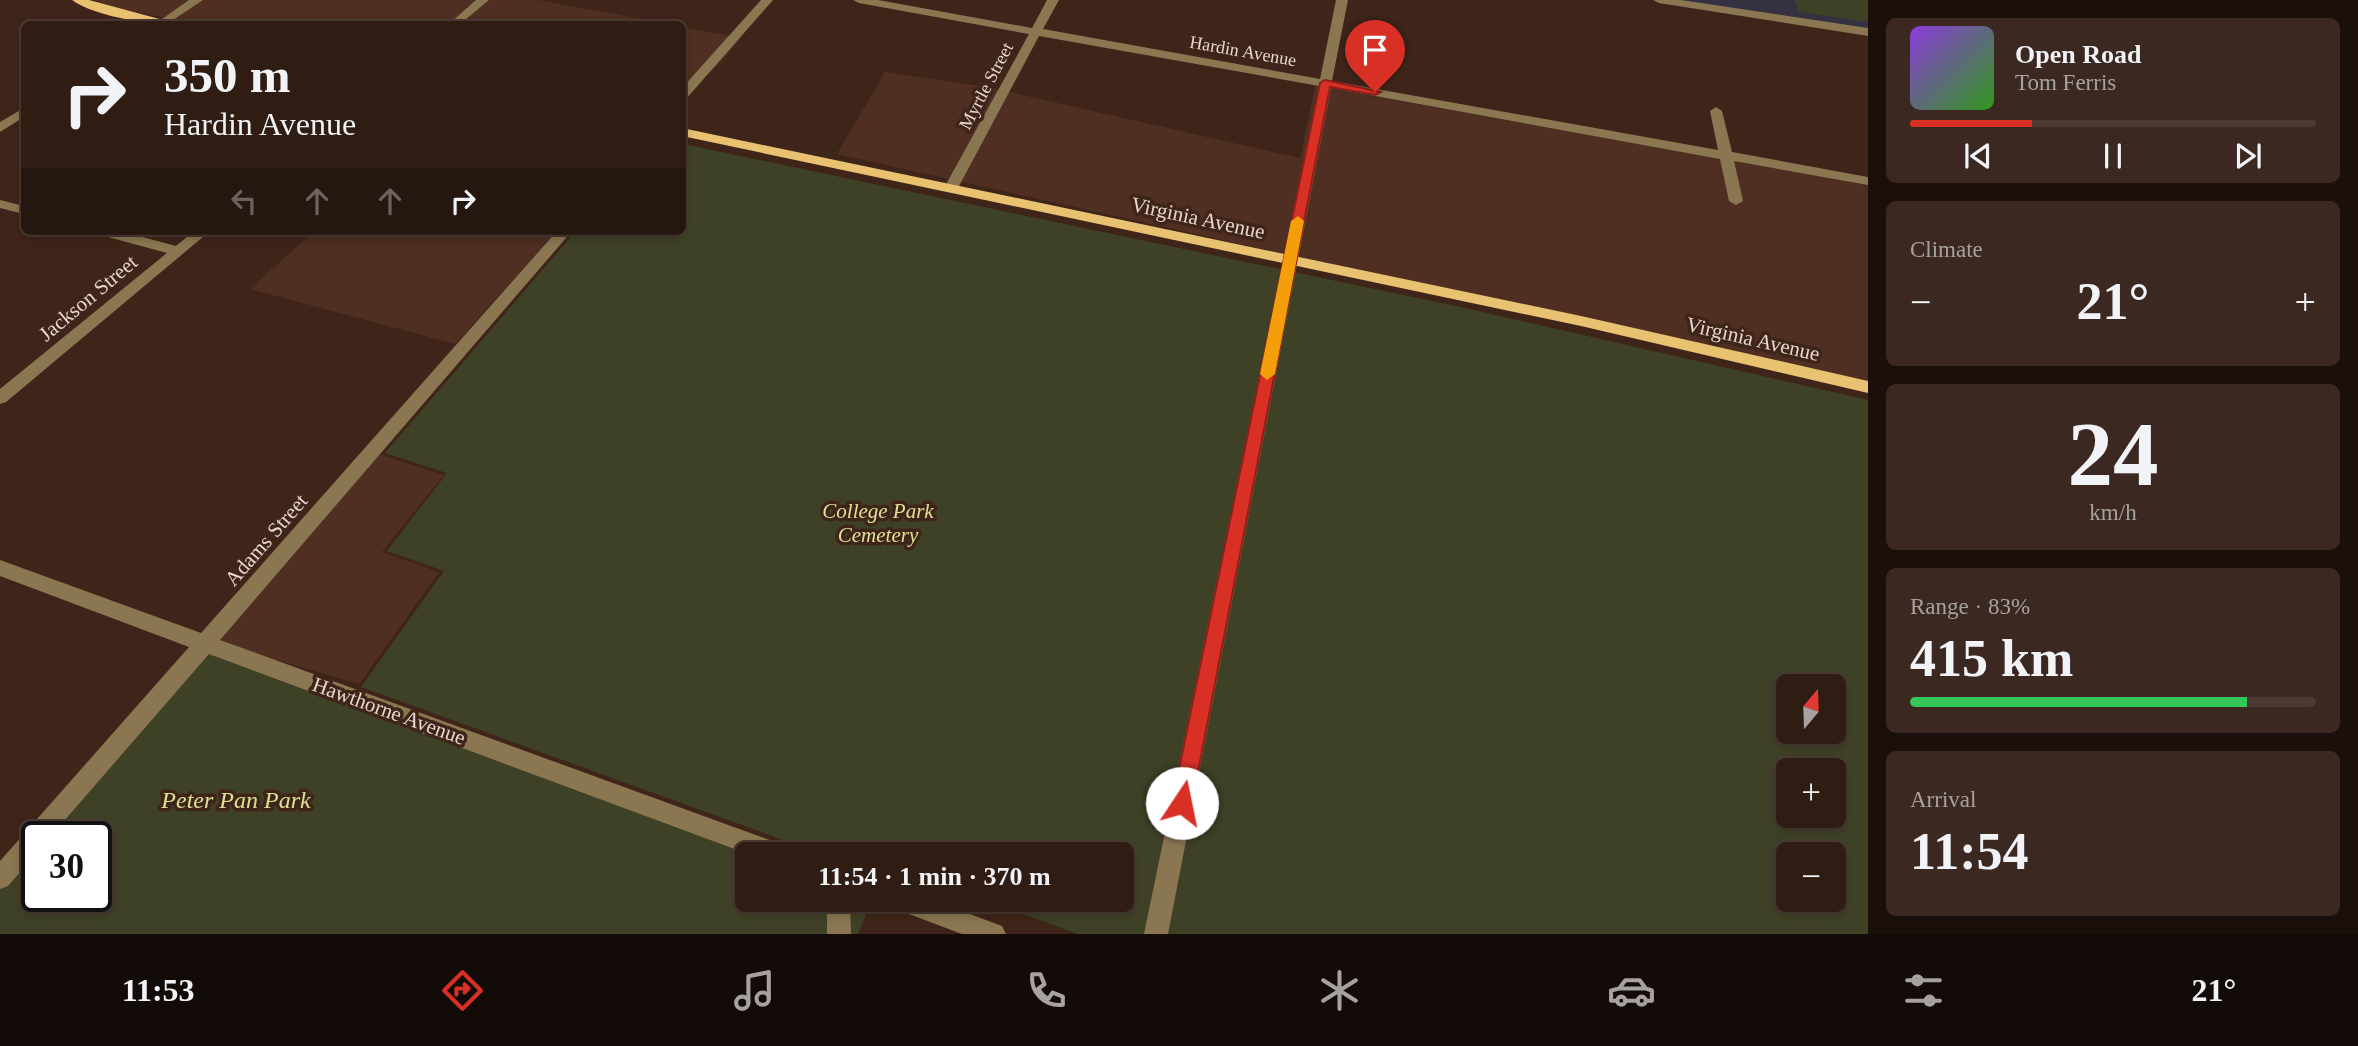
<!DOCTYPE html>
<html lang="en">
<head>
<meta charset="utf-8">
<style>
	:root { --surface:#2f1c13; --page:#3b2921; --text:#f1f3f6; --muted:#a7a1a0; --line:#4a3a33; --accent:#d93025 }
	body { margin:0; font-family:"Times New Roman",serif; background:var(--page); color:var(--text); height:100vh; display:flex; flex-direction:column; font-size:26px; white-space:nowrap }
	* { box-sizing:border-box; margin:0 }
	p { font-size:23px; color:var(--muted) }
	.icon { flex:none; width:38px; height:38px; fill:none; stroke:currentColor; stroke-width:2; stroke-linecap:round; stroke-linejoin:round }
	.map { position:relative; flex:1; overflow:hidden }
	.panel { display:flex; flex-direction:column; gap:18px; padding:18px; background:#1a0f0a; width:490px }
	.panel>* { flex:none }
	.guide { position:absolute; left:21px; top:21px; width:665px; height:214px; border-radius:10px; box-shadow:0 4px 10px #0003,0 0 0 2px var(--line); background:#2f1c13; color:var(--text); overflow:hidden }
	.needle { width:46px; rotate:19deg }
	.fabs { position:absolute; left:1776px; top:674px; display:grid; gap:14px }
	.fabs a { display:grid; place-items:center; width:70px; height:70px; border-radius:10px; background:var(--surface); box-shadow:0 4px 10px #0003,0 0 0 2px var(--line); font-size:35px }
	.speed { position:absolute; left:21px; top:821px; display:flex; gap:14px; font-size:35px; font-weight:700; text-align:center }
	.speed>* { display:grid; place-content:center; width:91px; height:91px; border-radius:50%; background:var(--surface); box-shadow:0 4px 10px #0003,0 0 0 2px var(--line); line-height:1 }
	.speed .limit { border:4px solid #111; border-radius:10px; background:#fff; color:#111 }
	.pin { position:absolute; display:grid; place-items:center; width:60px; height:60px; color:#fff; margin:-72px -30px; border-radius:50% 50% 50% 0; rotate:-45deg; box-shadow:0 0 7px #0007 }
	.pin .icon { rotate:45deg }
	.me { position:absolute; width:77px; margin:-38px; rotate:11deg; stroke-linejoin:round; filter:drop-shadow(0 0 5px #0008) }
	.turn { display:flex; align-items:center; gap:24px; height:147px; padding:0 28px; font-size:32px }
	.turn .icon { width:91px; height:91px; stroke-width:2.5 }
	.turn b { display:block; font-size:49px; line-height:60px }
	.lanes { display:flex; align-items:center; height:66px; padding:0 28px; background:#0003; justify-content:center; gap:35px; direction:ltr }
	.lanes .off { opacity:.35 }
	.big { font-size:52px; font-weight:800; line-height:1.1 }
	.panel .widget { flex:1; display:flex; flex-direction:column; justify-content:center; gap:10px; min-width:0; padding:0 24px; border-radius:10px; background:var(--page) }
	.panel .dial { align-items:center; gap:0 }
	.dial b { font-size:91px; line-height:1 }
	.song { display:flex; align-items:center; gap:21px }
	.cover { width:84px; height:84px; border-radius:10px; background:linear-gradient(135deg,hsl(270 70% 55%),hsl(110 70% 35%)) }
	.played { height:7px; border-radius:4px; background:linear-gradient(90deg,var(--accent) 30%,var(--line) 30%) }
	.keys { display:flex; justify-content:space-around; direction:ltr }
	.heat { display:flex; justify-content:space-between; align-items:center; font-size:38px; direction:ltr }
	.charge { height:10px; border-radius:5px; background:linear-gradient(90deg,#34c759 83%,var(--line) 0) }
	.trip { position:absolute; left:735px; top:842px; width:399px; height:70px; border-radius:10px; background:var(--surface); box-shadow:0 4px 10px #0003,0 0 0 2px var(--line); font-weight:800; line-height:70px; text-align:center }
	.tabs { display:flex; height:112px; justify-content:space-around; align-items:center; background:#130b08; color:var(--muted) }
	.tabs .icon { width:49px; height:49px }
	.tabs .current { color:var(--accent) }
	.tabs b { font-size:32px; color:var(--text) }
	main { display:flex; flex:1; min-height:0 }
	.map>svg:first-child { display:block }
	.built { fill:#4e2f21 }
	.education { fill:#343142 }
	.green { fill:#3f4127; fill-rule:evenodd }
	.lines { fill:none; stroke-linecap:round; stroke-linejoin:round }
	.minor { fill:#8a7752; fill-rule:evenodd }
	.major { fill:#e8c171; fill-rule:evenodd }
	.route { fill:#d93025; stroke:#8d1f18; stroke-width:2 }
	.slow { fill:#f59e0b }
	.labels { text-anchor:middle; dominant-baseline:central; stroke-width:7; stroke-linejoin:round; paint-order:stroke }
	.far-street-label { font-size:18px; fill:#e7d5ce; stroke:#3f2519 }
	.street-label { font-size:21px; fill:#e7d5ce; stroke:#3f2519 }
	.park-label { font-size:21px; font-style:italic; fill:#dce195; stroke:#3f2519 }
	.near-park-label { font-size:24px; font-style:italic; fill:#dce195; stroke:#3f2519 }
</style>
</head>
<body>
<main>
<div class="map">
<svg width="1868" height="934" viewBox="0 0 1868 934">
	<rect width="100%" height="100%" fill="#3f2519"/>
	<g class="built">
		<path d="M94 0H538L668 24H196L102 5Z"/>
		<path d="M683 27 741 38 721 62 683 97Z"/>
		<path d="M885 72 987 87 1300 158 1315 86 1868 184V384L837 154Z"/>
		<path d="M314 231H557L455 344 250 289Z"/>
		<path d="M366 450 444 475 382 552 439 572 359 684 201 638Z"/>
	</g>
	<path class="education" d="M1659 0H1868V32Z"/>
	<g class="green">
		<path d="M1795 0H1868V22L1799 12Z"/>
		<path d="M683 144 1465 308 1868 400V934H1078L985 900H1122V854H822L361 687 444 571 387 551 447 473 385 453 576 231H682ZM1788 686H1834V732H1788ZM1788 770H1834V816H1788ZM1788 854H1834V900H1788Z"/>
		<path d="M201 638 767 854H747V900H872L858 934H0V867ZM37 836H96V896H37Z"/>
	</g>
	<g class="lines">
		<g class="minor">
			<path d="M189 0H203L167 24H155Z"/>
			<path d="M476 0H489L460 24H449Z"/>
			<path d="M761 0H773L686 99 682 100V88Z"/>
			<path d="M853 0H878L1032 28 1047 0H1059L1043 29 1320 79 1336 0H1348L1332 81 1718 150 1710 111 1716 107 1722 111 1732 152 1868 177V185L1734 161 1743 201 1736 205 1729 201 1720 159 1331 88 1168 934H1144L1319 86 1039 36 958 188 951 192 944 188 1029 34 859 3Z"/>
			<path d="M1653 0H1681L1868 28V36L1659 3Z"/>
			<path d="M24 108V117L0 132V122Z"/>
			<path d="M0 200 24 206V214L0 208Z"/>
			<path d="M95 231H120L176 246 194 231H210L6 402 0 404V389L167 253 97 234Z"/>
			<path d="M557 231H572L220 640 778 843 786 846 789 854H748L209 654 51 836H37V853L8 886 0 889V861L189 647 0 576V560L201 633Z"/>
			<path d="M827 900H850L851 934H827Z"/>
			<path d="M889 900H932L1002 926 1006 934H962L893 908Z"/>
		</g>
		<g class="major">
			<path d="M72 0H89L178 24C151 26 94 16 72 0Z"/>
			<path d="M682 128 1581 316 1868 381V393L1581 326 682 136Z"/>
		</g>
	</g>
	<path class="route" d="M1325 80 1381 92 1375 95 1330 87 1192 803 1189 810 1182 813 1175 810 1172 803 1320 83Z"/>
	<path class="slow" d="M1298 216 1304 221 1275 374 1267 380 1260 374 1291 221Z"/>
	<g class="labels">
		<g class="far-street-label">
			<text transform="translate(1243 51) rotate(10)">Hardin Avenue</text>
			<text transform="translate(986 86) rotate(-62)">Myrtle Street</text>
		</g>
		<g class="street-label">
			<text transform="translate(1198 218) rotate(12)">Virginia Avenue</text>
			<text transform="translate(88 298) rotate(-40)">Jackson Street</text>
			<text transform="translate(1753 339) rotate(13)">Virginia Avenue</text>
			<text transform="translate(266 540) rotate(-49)">Adams Street</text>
			<text transform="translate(389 711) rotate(20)">Hawthorne Avenue</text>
		</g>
		<g class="park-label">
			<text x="878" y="511">College Park<tspan x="878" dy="24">Cemetery</tspan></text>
		</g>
		<g class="near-park-label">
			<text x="236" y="800">Peter Pan Park</text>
		</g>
	</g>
</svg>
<div class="fabs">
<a><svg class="needle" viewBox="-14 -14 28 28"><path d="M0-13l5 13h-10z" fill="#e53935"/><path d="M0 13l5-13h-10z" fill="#a7a1a0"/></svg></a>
<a>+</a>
<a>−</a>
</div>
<div class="speed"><div class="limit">30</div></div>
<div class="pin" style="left:1375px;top:92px;background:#d93025"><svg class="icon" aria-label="arrive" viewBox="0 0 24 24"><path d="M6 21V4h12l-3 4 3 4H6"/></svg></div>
<svg class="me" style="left:1182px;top:803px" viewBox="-20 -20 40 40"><circle r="19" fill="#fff"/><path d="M0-13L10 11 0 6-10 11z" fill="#d93025"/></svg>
<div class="trip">11:54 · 1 min · 370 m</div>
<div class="guide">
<div class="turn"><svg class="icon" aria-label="right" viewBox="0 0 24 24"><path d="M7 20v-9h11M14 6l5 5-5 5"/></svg><div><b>350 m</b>Hardin Avenue</div></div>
<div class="lanes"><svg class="icon off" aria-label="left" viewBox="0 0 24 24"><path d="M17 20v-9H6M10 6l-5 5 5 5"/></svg><svg class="icon off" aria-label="ahead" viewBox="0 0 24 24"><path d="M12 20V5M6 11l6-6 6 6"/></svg><svg class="icon off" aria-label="ahead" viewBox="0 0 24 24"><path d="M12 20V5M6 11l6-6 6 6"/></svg><svg class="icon" aria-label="right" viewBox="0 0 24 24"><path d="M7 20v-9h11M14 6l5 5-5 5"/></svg></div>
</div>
</div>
<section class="panel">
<div class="widget">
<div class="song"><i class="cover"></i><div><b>Open Road</b><p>Tom Ferris</p></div></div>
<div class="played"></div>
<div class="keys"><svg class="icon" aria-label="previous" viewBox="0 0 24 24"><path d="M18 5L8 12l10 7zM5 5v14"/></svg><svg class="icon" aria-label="pause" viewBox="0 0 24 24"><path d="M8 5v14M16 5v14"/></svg><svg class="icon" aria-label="next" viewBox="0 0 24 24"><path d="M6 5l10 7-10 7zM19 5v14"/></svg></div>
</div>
<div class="widget"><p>Climate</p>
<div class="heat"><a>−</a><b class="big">21°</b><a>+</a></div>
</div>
<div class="widget dial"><b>24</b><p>km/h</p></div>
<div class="widget"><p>Range · 83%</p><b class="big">415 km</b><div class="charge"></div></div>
<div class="widget"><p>Arrival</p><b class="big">11:54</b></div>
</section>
</main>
<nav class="tabs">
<b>11:53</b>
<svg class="icon current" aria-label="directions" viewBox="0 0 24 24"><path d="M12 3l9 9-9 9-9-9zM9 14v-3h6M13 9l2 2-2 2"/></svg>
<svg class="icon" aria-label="music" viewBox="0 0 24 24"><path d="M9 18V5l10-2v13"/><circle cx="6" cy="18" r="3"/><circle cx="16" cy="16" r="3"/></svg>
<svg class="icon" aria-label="phone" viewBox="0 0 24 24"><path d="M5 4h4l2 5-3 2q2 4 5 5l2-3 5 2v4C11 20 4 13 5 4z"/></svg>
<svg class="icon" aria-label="climate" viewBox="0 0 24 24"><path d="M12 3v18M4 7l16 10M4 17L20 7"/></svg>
<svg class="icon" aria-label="car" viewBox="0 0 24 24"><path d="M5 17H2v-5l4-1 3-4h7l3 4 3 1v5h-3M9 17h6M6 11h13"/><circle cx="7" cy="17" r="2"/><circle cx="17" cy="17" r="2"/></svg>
<svg class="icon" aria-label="filters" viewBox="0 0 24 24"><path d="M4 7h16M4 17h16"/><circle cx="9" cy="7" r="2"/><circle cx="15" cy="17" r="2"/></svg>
<b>21°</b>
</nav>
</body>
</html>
